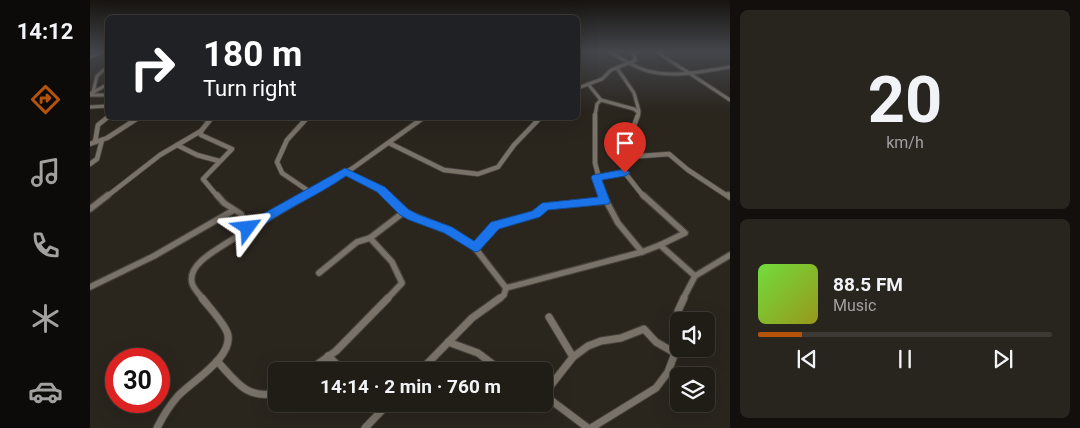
<!DOCTYPE html>
<html lang="en">
<head>
<meta charset="utf-8">
<style>
	:root { --surface:#201c16; --page:#28251f; --text:#f1f3f6; --muted:#a2a1a1; --line:#3d3a35; --accent:#b45309 }
	body { margin:0; font-family:Roboto,sans-serif; background:var(--page); color:var(--text); height:100vh; display:flex; flex-direction:column; font-size:19px; white-space:nowrap }
	* { box-sizing:border-box; margin:0 }
	p { font-size:16px; color:var(--muted) }
	.icon { flex:none; width:28px; height:28px; fill:none; stroke:currentColor; stroke-width:2; stroke-linecap:round; stroke-linejoin:round }
	.map { position:relative; flex:1; overflow:hidden }
	.panel { display:flex; flex-direction:column; gap:10px; padding:10px; background:#120f0c; width:350px }
	.panel>* { flex:none }
	.hud { position:absolute; left:15px; top:15px; width:475px; height:105px; border-radius:8px; box-shadow:0 5px 20px #0002,0 0 0 1px var(--line); background:#202124; color:#fff; overflow:hidden }
	.fabs { position:absolute; left:580px; top:312px; display:grid; gap:10px }
	.fabs a { display:grid; place-items:center; width:45px; height:45px; border-radius:8px; background:var(--surface); box-shadow:0 5px 20px #0002,0 0 0 1px var(--line); font-size:25px }
	.speed { position:absolute; left:15px; top:348px; display:flex; gap:10px; font-size:25px; font-weight:700; text-align:center }
	.speed>* { display:grid; place-content:center; width:65px; height:65px; border-radius:50%; background:var(--surface); box-shadow:0 5px 20px #0002,0 0 0 1px var(--line); line-height:1 }
	.speed .limit { border:8px solid #d22; background:#fff; color:#111 }
	.pin { position:absolute; display:grid; place-items:center; width:42px; height:42px; color:#fff; margin:-51px -21px; border-radius:50% 50% 50% 0; rotate:-45deg; box-shadow:0 0 5px #0007 }
	.pin .icon { rotate:45deg }
	.me { position:absolute; width:55px; margin:-28px; rotate:60deg; stroke-linejoin:round; filter:drop-shadow(0 0 4px #0008) }
	.turn { display:flex; align-items:center; gap:18px; height:105px; padding:0 15px; font-size:22px }
	.turn .icon { width:65px; height:65px; stroke-width:2.5 }
	.turn b { display:block; font-size:35px; line-height:42px }
	.panel .tile { flex:1; display:flex; flex-direction:column; justify-content:center; gap:8px; min-width:0; padding:0 18px; border-radius:8px; background:var(--page) }
	.panel .dial { align-items:center; gap:0 }
	.dial b { font-size:65px; line-height:1 }
	.song { display:flex; align-items:center; gap:15px }
	.cover { width:60px; height:60px; border-radius:8px; background:linear-gradient(135deg,hsl(100 70% 55%),hsl(60 70% 35%)) }
	.played { height:5px; border-radius:2px; background:linear-gradient(90deg,var(--accent) 15%,var(--line) 15%) }
	.keys { display:flex; justify-content:space-around; direction:ltr }
	.trip { position:absolute; left:178px; top:362px; width:285px; height:50px; border-radius:8px; background:var(--surface); box-shadow:0 5px 20px #0002,0 0 0 1px var(--line); font-weight:700; line-height:50px; text-align:center }
	main { display:flex; flex:1; min-height:0 }
	.dock { display:flex; flex-direction:column; width:90px; justify-content:space-around; align-items:center; background:#0d0b09; color:var(--muted) }
	.dock .icon { width:35px; height:35px }
	.dock .active { color:var(--accent) }
	.dock b { font-size:22px; color:var(--text) }
	.map>svg:first-child { display:block }
	.lines { fill:none; stroke-linecap:round; stroke-linejoin:round }
	.minor-far3-casing { stroke:#46423b; stroke-width:5 }
	.minor-far2-casing { stroke:#46423b; stroke-width:6 }
	.minor-far1-casing { stroke:#46423b; stroke-width:8 }
	.minor-casing { stroke:#46423b; stroke-width:9 }
	.minor-far3 { stroke:#797269; stroke-width:3 }
	.minor-far2 { stroke:#797269; stroke-width:4.5 }
	.minor-far1 { stroke:#797269; stroke-width:5.5 }
	.minor { stroke:#797269; stroke-width:7 }
	.route { fill:#1a73e8; stroke:#114b97 }
</style>
</head>
<body>
<main>
<nav class="dock">
<b>14:12</b>
<svg class="icon active" aria-label="directions" viewBox="0 0 24 24"><path d="M12 3l9 9-9 9-9-9zM9 14v-3h6M13 9l2 2-2 2"/></svg>
<svg class="icon" aria-label="music" viewBox="0 0 24 24"><path d="M9 18V5l10-2v13"/><circle cx="6" cy="18" r="3"/><circle cx="16" cy="16" r="3"/></svg>
<svg class="icon" aria-label="phone" viewBox="0 0 24 24"><path d="M5 4h4l2 5-3 2q2 4 5 5l2-3 5 2v4C11 20 4 13 5 4z"/></svg>
<svg class="icon" aria-label="climate" viewBox="0 0 24 24"><path d="M12 3v18M4 7l16 10M4 17L20 7"/></svg>
<svg class="icon" aria-label="car" viewBox="0 0 24 24"><path d="M5 17H2v-5l4-1 3-4h7l3 4 3 1v5h-3M9 17h6M6 11h13"/><circle cx="7" cy="17" r="2"/><circle cx="17" cy="17" r="2"/></svg>
</nav>
<div class="map">
<svg width="640" height="428" viewBox="0 0 640 428">
	<rect width="100%" height="100%" fill="#2a251d"/>
	<g class="lines">
		<g class="minor-far3-casing">
			<g id="minor-far3">
				<path d="M519 52C531 58 544 67 558 71 584 78 614 71 640 67"/>
				<path d="M567 52 640 100"/>
				<path d="M0 57 12 52"/>
				<path d="M527 68 544 93 549 111"/>
				<path d="M498 84 511 100 507 104 505 116"/>
				<path d="M488 88 512 79 521 70 546 60 542 52"/>
				<path d="M3 92 7 76 16 68"/>
				<path d="M0 94 18 84"/>
				<path d="M0 95H13"/>
				<path d="M511 100 544 109 549 113 548 116"/>
				<path d="M0 107 18 106"/>
			</g>
		</g>
		<g class="minor-far2-casing">
			<g id="minor-far2">
				<path d="M505 115V163L514 197"/>
				<path d="M112 118 120 120 111 131V135L142 149 113 179 128 197"/>
				<path d="M217 118 197 140 187 162 192 173 220 192"/>
				<path d="M5 142 8 125 18 117"/>
				<path d="M299 143 354 170 388 174 408 167 424 145 450 118"/>
				<path d="M0 144 17 138 48 118"/>
				<path d="M87 145 107 155 129 161"/>
				<path d="M533 154 551 156 579 154 598 170 639 197"/>
				<path d="M0 164 7 159 12 140"/>
				<path d="M255 171 291 189 299 197"/>
				<path d="M535 173 554 197"/>
				<path d="M506 177 535 173 533 154 548 115"/>
				<path d="M16 197 70 155 111 131"/>
				<path d="M214 197 263 168 333 118"/>
			</g>
		</g>
		<g class="minor-far1-casing">
			<g id="minor-far1">
				<path d="M297 195 314 212 358 230 374 239 385 248 416 288"/>
				<path d="M513 195 528 223 552 252 570 245 605 276"/>
				<path d="M553 195 595 233 570 245"/>
				<path d="M638 195 640 197"/>
				<path d="M0 209 18 195"/>
				<path d="M156 231 217 195"/>
				<path d="M280 238 302 262 312 283 297 299"/>
				<path d="M385 248 405 226 446 214 456 206 515 201"/>
				<path d="M229 273 267 242 280 238 314 212"/>
				<path d="M0 287 64 256 144 210"/>
				<path d="M416 288 552 252"/>
				<path d="M113 299C109 294 103 288 102 283 96 259 144 243 158 228L151 214 134 203 127 195"/>
				<path d="M409 299 414 295 416 288"/>
				<path d="M593 299 605 276 640 255"/>
			</g>
		</g>
		<g class="minor-casing">
			<g id="minor">
				<path d="M459 317 483 357"/>
				<path d="M358 342 388 353 412 371"/>
				<path d="M238 356 254 371"/>
				<path d="M127 361C145 380 156 400 186 393"/>
				<path d="M218 371 246 351 298 298"/>
				<path d="M330 371 382 318 410 298"/>
				<path d="M454 394 483 357 498 346 511 341 531 338 554 329 566 342 585 353"/>
				<path d="M454 395 498 428"/>
				<path d="M67 428C73 416 79 406 88 396 102 381 146 356 137 332 133 322 119 307 112 298"/>
				<path d="M275 428 298 404"/>
				<path d="M501 428 566 388 578 372 585 353 588 311 594 298"/>
			</g>
		</g>
		<use href="#minor-far3" class="minor-far3"/>
		<use href="#minor-far2" class="minor-far2"/>
		<use href="#minor-far1" class="minor-far1"/>
		<use href="#minor" class="minor"/>
	</g>
	<linearGradient id="sky" x2="0" y2="1"><stop stop-color="#171410"/><stop offset="0.46" stop-color="#44464c"/><stop offset="1" stop-color="#44464c" stop-opacity="0"/></linearGradient>
	<rect width="640" height="112" fill="url(#sky)"/>
	<path class="route" d="M255 168 295 187 318 209 327 214 362 227 384 241 401 222 442 211 452 203 508 197 501 177 503 175 535 169 540 173 535 176 512 180 520 201 519 204 458 210 450 217 409 229 389 251 385 252 354 233 319 220 310 215 287 192 256 176C229 195 199 207 172 226 166 230 160 237 152 234L150 231 153 225Z"/>
</svg>
<div class="fabs">
<a><svg class="icon" aria-label="sound" viewBox="0 0 24 24"><path d="M4 9h4l5-4v14l-5-4H4zM17 9q2 3 0 6"/></svg></a>
<a><svg class="icon" aria-label="layers" viewBox="0 0 24 24"><path d="M12 4l9 5-9 5-9-5zM3 14l9 5 9-5"/></svg></a>
</div>
<div class="speed"><div class="limit">30</div></div>
<div class="pin" style="left:535px;top:173px;background:#d93025"><svg class="icon" aria-label="arrive" viewBox="0 0 24 24"><path d="M6 21V4h12l-3 4 3 4H6"/></svg></div>
<svg class="me" style="left:158px;top:228px" viewBox="-20 -20 40 40"><path d="M0-17L14 15 0 8-14 15z" fill="#1a73e8" stroke="#fff" stroke-width="4"/></svg>
<div class="trip">14:14 · 2 min · 760 m</div>
<div class="hud">
<div class="turn"><svg class="icon" aria-label="right" viewBox="0 0 24 24"><path d="M7 20v-9h11M14 6l5 5-5 5"/></svg><div><b>180 m</b>Turn right</div></div>
</div>
</div>
<section class="panel">
<div class="tile dial"><b>20</b><p>km/h</p></div>
<div class="tile">
<div class="song"><i class="cover"></i><div><b>88.5 FM</b><p>Music</p></div></div>
<div class="played"></div>
<div class="keys"><svg class="icon" aria-label="previous" viewBox="0 0 24 24"><path d="M18 5L8 12l10 7zM5 5v14"/></svg><svg class="icon" aria-label="pause" viewBox="0 0 24 24"><path d="M8 5v14M16 5v14"/></svg><svg class="icon" aria-label="next" viewBox="0 0 24 24"><path d="M6 5l10 7-10 7zM19 5v14"/></svg></div>
</div>
</section>
</main>
</body>
</html>
